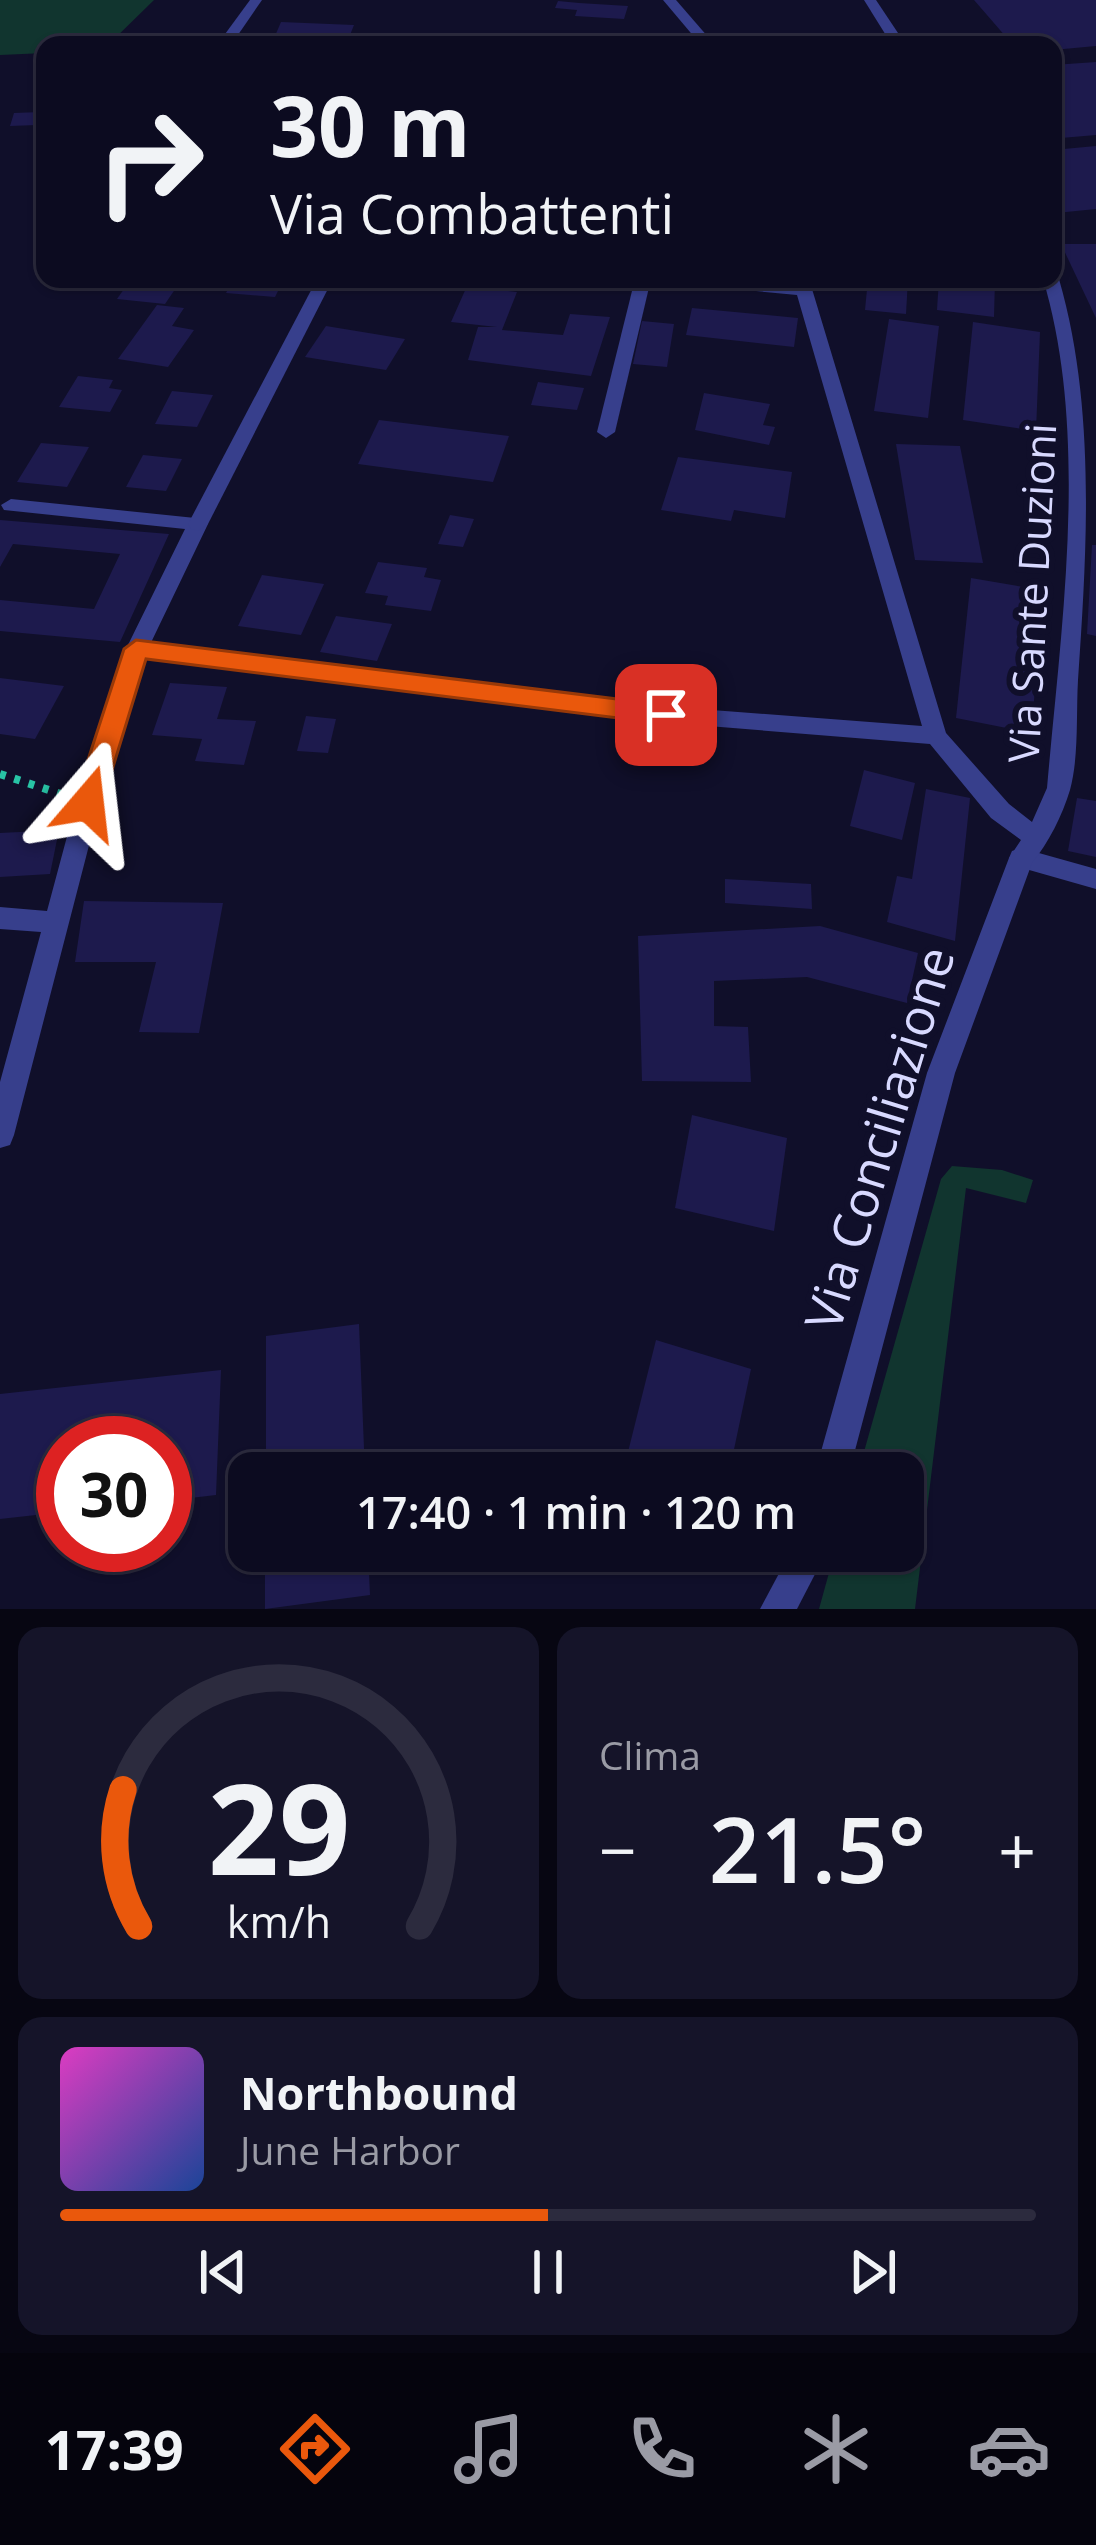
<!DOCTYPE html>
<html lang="it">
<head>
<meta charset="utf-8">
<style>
	:root { --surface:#0c0b20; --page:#151429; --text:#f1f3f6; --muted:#9a9ba5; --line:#2c2b3e; --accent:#ea580c }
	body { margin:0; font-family:"Open Sans",sans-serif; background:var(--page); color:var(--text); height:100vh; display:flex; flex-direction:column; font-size:45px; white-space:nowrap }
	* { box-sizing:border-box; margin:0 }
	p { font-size:39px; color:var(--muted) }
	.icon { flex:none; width:66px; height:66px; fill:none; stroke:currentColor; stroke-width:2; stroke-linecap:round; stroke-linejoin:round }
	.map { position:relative; height:1609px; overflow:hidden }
	.side { display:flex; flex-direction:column; gap:18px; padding:18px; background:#070612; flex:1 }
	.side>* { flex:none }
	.hud { position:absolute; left:36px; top:36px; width:1026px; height:252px; border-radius:24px; box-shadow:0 3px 9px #0004,0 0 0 3px var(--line); background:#0c0b20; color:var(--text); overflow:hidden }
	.speed { position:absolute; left:36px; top:1416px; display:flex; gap:24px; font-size:60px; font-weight:700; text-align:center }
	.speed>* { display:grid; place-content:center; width:156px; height:156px; border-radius:50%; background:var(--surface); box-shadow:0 3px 9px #0004,0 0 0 3px var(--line); line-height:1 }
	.speed .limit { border:18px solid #d22; background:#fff; color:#111 }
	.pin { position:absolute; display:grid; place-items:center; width:102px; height:102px; color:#fff; margin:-51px; border-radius:24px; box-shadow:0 6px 18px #0006 }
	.me { position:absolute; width:132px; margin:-66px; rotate:17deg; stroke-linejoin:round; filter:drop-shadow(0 0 9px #0008) }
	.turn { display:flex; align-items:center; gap:42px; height:252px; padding:0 36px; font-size:54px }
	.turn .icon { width:156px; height:156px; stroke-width:2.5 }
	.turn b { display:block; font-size:84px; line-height:102px }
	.big { font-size:90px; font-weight:600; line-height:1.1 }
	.side .widget { flex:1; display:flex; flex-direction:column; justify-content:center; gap:18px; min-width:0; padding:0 42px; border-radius:24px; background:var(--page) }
	.side .dial { align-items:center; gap:0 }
	.dial svg { height:312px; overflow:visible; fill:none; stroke:var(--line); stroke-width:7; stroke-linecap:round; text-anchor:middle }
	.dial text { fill:var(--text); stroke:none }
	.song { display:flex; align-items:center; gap:36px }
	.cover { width:144px; height:144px; border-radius:18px; background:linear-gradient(135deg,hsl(310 70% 55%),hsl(220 70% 35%)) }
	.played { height:12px; border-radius:6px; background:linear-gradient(90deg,var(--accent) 50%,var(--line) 50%) }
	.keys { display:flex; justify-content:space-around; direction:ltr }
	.heat { display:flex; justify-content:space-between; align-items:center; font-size:66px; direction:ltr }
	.side .tiles { flex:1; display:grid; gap:18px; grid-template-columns:1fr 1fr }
	.widget:last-child { grid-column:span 2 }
	.trip { position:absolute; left:228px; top:1452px; width:696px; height:120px; border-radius:24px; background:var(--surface); box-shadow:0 3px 9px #0004,0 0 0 3px var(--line); font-weight:600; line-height:120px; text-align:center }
	.tabs { display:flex; height:192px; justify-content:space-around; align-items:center; background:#05040d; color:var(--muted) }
	.tabs .icon { width:84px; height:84px }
	.tabs .active { color:var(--accent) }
	.tabs b { font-size:54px; color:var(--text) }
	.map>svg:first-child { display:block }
	.green { fill:#11352f }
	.building { fill:#1d1a4d }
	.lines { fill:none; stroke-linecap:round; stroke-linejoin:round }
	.path { stroke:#28c3a5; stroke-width:8; stroke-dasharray:6 9; stroke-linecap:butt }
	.lane { fill:#373f8c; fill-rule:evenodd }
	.street { fill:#373f8c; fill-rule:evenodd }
	.route { fill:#ea580c; stroke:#983908; stroke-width:3 }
	.labels { text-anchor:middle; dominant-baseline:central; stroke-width:12; stroke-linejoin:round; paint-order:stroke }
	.street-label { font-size:42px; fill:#d8d9ff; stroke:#100f2a }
	.near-street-label { font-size:51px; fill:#d8d9ff; stroke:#100f2a }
</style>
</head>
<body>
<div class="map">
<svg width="1096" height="1609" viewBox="0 0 1096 1609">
	<rect width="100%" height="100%" fill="#100f2a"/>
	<g class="green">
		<path d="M0 0H154L108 45H45V53L0 55Z"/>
		<path d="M952 1166 1002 1170 1033 1180 1026 1203 966 1188 915 1609H819L835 1551H903V1473H858L941 1179Z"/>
	</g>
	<g class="building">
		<path d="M974 0H1096V46L1053 50V45H1013Z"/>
		<path d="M558 1 579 3 628 6 624 19 575 16 577 10 555 8Z"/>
		<path d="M281 22 354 25 346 45 272 43Z"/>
		<path d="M1096 62V135L1061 138 1053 129V65Z"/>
		<path d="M41 112 37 125 10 126 14 113Z"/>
		<path d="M1096 146V209L1056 213 1053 150Z"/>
		<path d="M1061 244H1096V318Z"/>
		<path d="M131 279H182L165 304 117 299Z"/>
		<path d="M233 279H284L275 297 226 293Z"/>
		<path d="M868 279H908L906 314 865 310Z"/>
		<path d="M939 279H995L994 317 937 310Z"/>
		<path d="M467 286 517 292 502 330 563 335 570 314 610 317 591 376 468 360 478 327H497L451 322Z"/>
		<path d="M157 305 184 308 172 326 194 330 168 367 118 359Z"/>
		<path d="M692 308 798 318 794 347 686 335Z"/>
		<path d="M889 319 939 326 928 418 874 411Z"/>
		<path d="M642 321 674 324 667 367 633 364Z"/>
		<path d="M973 322 1040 332 1036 431 963 420Z"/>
		<path d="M326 326 405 339 386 370 305 357Z"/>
		<path d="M78 376 113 380 109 388 122 390 110 412 59 407Z"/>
		<path d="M538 382 584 388 577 410 531 405Z"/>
		<path d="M172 391 213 395 197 427 155 424Z"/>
		<path d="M704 393 770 404 763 425 775 427 769 445 695 430Z"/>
		<path d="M379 420 509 436 493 482 358 464Z"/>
		<path d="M41 443 89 447 67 487 17 482Z"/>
		<path d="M896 444 960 446 983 563 915 560Z"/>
		<path d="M143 455 182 459 166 491 126 487Z"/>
		<path d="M678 457 792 472 785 518 734 510 731 521 661 510Z"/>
		<path d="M450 515 474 519 463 547 438 544Z"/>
		<path d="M0 520 169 534 120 642 0 631V600L94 609 120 554 13 544 0 567Z"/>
		<path d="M1092 545H1096V636L1087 634Z"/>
		<path d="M378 562 427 568 424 577 441 580 431 611 385 605 388 596 365 593Z"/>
		<path d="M262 575 324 584 301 635 238 626Z"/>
		<path d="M971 578 1041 590 1032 733 956 718Z"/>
		<path d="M336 616 392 624 377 661 320 652Z"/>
		<path d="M0 678 64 686 35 739 0 734Z"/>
		<path d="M170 683 227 687 217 719 256 721 244 765 195 761 202 739 152 735Z"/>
		<path d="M306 716 336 719 328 753 297 751Z"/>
		<path d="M864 770 915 783 902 840 850 826Z"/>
		<path d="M926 789 970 798 955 941 887 922 897 876 912 879Z"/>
		<path d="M1077 798 1096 801V857L1068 851Z"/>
		<path d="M59 830 50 874 0 877V833Z"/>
		<path d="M725 879 811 884 812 909 725 903Z"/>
		<path d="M84 901 223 903 199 1033 139 1032 156 962H75Z"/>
		<path d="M820 926 918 953 907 1003 807 977 714 981V1026L748 1027 751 1082 642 1081 638 936Z"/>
		<path d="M692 1115 787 1138 774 1231 675 1208Z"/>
		<path d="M359 1324 365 1473H266V1336Z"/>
		<path d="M656 1340 751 1369 729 1473H666L626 1460Z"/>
		<path d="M221 1370 216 1495 165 1501V1443H63V1512L0 1519V1394Z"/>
		<path d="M265 1551H368L370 1595 265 1609Z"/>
	</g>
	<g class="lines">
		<path class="path" d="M0 774 61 794"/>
		<g class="lane">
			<path d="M635 279H651L615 432 606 438 597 432Z"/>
			<path d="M11 499 205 519 208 524 145 655H129L126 649 185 529 4 510 1 505Z"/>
			<path d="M1021 848 1096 869V889L1012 865 1009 858 1012 851Z"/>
		</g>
		<g class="street">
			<path d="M250 0H262L231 45H217Z"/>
			<path d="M663 0H676L715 45H701Z"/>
			<path d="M864 0H876L906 45H892Z"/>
			<path d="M1053 274 1059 279C1096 407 1087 549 1078 680 1076 715 1079 757 1070 790 1062 816 1049 842 1032 863L955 1073 849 1473H815L927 1073 1009 858 1021 840 991 818 930 744 621 719 145 658 100 803 14 1135 10 1145 0 1148V1082L41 932 0 929V907L47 911 76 803 129 643 137 641 621 703 922 726 797 295 681 284 673 279 794 285 793 279H809L946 733 1009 804 1032 822 1047 788C1061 626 1090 436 1043 279H1053Z"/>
			<path d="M317 279H333L208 524 198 531 191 529 188 524Z"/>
			<path d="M791 1551H827L797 1609H760Z"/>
		</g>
	</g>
	<path class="route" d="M136 640 666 705 679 715 666 724 146 659 102 803 88 814 74 803 124 649Z"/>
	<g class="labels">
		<g class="street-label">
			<text transform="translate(1031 593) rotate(-87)">Via Sante Duzioni</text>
		</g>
		<g class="near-street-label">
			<text transform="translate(878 1138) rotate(-73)">Via Conciliazione</text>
		</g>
	</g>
</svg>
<div class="speed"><div class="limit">30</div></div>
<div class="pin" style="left:666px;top:715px;background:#d93025"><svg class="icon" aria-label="arrive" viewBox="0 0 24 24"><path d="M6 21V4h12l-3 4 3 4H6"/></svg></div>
<svg class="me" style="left:88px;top:803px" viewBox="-20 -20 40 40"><path d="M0-17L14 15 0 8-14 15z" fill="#ea580c" stroke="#fff" stroke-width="4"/></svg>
<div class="trip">17:40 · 1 min · 120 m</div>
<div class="hud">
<div class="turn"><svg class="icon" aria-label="right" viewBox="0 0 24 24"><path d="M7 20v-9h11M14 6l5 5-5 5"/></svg><div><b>30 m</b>Via Combattenti</div></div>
</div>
</div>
<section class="side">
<div class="tiles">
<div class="widget dial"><svg viewBox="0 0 100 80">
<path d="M14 69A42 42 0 1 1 86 69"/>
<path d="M14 69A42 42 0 0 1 10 34" stroke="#ea580c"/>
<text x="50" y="56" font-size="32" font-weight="700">29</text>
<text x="50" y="72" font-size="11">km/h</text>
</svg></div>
<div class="widget"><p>Clima</p>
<div class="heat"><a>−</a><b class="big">21.5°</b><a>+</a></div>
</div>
<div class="widget">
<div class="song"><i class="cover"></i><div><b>Northbound</b><p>June Harbor</p></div></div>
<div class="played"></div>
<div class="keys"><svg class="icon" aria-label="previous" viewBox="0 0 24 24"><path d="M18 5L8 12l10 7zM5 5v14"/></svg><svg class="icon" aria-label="pause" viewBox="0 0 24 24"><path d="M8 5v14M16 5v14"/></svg><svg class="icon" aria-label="next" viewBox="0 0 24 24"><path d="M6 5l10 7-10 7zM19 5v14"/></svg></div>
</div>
</div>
</section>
<nav class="tabs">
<b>17:39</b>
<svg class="icon active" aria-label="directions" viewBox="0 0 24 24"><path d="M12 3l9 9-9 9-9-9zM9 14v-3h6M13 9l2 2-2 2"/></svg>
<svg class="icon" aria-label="music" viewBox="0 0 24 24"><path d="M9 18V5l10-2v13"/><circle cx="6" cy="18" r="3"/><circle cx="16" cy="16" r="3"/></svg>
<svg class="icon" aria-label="phone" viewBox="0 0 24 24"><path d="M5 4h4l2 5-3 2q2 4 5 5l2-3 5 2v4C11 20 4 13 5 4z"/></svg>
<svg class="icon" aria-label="climate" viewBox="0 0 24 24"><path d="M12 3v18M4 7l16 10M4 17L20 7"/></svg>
<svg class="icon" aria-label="car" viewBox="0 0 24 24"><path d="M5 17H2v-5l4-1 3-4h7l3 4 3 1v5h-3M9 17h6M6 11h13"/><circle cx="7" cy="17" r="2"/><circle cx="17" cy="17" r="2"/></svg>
</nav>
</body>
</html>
